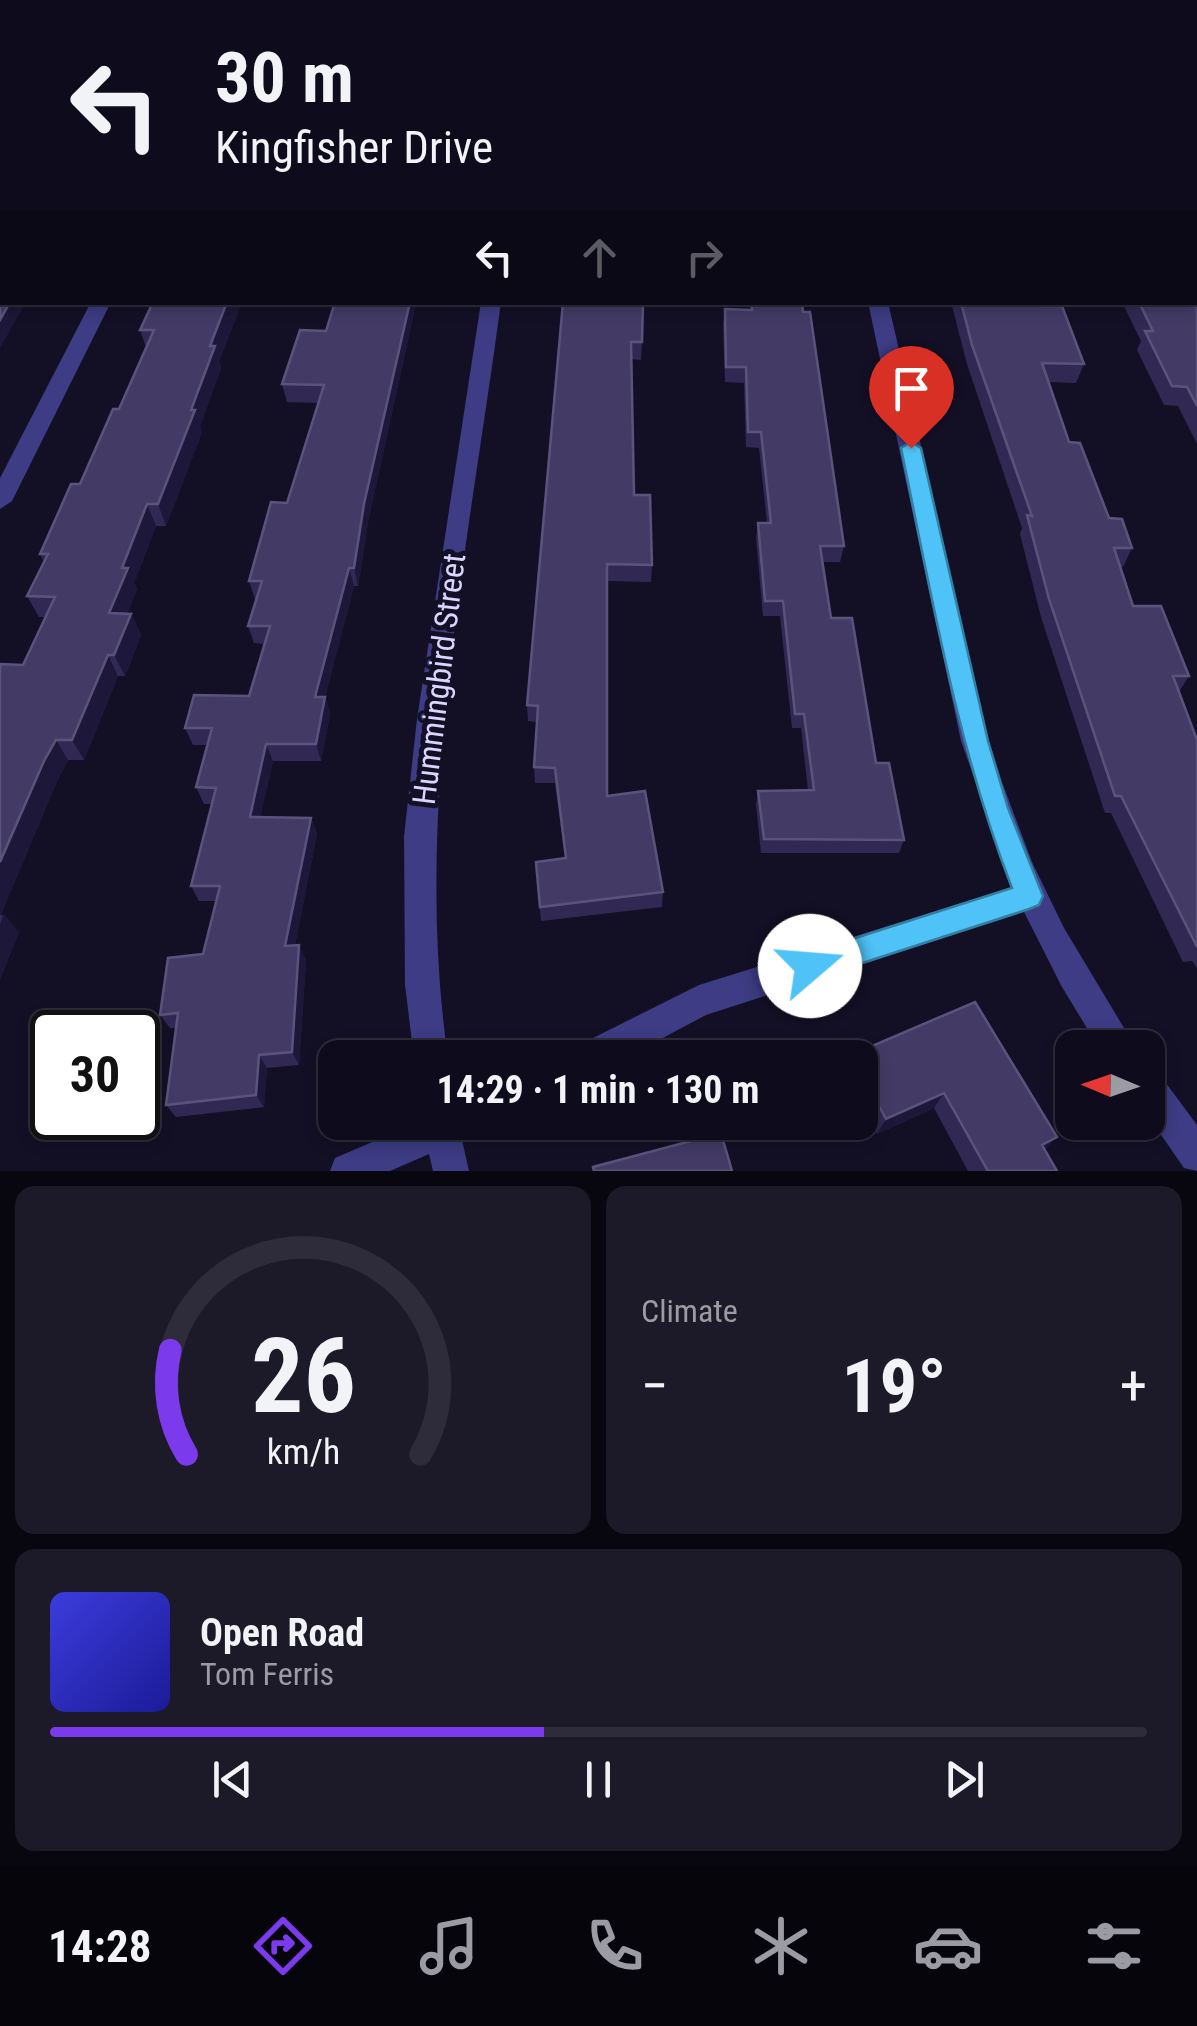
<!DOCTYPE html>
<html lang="en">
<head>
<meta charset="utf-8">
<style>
	:root { --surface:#0e0c1c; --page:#1c1a29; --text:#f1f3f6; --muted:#9b9ba3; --line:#2e2c3b; --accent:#7c3aed }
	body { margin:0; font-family:"Roboto Condensed",sans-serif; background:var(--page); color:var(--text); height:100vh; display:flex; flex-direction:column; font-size:38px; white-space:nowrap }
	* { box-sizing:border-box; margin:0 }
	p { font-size:32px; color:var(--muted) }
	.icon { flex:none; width:55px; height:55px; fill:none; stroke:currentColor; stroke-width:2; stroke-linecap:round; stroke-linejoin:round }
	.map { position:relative; height:1171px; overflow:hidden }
	.sheet { display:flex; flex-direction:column; gap:15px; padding:15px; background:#08070f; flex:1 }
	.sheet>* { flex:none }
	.guide { position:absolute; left:0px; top:0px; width:1198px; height:305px; box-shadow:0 5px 15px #0003,0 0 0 2px var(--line); background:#0e0c1c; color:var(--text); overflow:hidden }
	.needle { width:65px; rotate:272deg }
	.tools { position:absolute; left:1055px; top:1030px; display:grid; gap:20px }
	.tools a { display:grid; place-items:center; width:110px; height:110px; border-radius:20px; background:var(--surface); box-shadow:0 5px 15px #0003,0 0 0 2px var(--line); font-size:50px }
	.speed { position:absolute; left:30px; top:1010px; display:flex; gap:20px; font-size:50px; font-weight:700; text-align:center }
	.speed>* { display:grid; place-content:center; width:130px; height:130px; border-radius:50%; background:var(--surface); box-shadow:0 5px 15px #0003,0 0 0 2px var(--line); line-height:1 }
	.speed .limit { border:5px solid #111; border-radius:15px; background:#fff; color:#111 }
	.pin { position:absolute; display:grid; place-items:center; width:85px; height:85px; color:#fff; margin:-102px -42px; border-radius:50% 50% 50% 0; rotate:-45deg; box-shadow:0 0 10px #0007 }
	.pin .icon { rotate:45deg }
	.me { position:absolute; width:110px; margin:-55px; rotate:72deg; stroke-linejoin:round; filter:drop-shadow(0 0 8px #0008) }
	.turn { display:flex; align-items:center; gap:35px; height:210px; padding:0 50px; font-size:45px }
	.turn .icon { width:130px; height:130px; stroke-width:2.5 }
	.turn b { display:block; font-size:70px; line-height:85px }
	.lanes { display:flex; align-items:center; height:95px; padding:0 50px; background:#0003; justify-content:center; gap:50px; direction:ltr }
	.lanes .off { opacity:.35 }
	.big { font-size:75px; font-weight:700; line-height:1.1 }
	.sheet .tile { flex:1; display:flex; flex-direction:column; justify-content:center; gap:15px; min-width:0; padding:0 35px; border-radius:20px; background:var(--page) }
	.sheet .dial { align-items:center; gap:0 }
	.dial svg { height:260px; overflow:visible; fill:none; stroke:var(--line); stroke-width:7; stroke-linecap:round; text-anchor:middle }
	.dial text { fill:var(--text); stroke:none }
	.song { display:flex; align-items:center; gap:30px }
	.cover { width:120px; height:120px; border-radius:15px; background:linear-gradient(135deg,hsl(240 70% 55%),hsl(240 70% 35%)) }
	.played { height:10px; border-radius:5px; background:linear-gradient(90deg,var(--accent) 45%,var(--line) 45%) }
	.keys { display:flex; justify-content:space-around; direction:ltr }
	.heat { display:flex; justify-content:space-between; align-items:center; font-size:55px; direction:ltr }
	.sheet .tiles { flex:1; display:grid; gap:15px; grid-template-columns:1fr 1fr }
	.tile:last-child { grid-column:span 2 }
	.trip { position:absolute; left:318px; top:1040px; width:560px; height:100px; border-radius:20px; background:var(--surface); box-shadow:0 5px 15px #0003,0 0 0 2px var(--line); font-weight:700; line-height:100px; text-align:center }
	.dock { display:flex; height:160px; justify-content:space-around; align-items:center; background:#06050b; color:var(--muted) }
	.dock .icon { width:70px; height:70px }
	.dock .on { color:var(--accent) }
	.dock b { font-size:45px; color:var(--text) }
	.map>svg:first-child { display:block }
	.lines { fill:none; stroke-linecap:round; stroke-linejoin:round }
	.minor { fill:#3d3c84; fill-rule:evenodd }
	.wall { fill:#312953 }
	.shaded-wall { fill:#1d1739 }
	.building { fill:#433b65; stroke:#5a547d; stroke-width:2.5 }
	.route { fill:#4fc3f7; stroke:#337fa1; stroke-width:2.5 }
	.labels { text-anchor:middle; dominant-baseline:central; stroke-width:10; stroke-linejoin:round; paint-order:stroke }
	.street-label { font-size:32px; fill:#d9d5fe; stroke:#131026 }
</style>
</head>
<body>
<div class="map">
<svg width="1197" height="1171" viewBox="0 0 1197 1171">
	<rect width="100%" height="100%" fill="#131026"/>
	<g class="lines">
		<g class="minor">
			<path d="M471 0H759L760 2H473Z"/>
			<rect x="1195" y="175" width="2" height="13"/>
			<path d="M91 302H111L12 501 0 509V478Z"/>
			<path d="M481 302H501C468 550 412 809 448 1058H414L405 985 404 837 417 719Z"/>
			<path d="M868 302H888L989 741 1002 782 1032 862 1064 928 1136 1048H1099L1062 987 1024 912 706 1015 625 1058H572L577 1046 699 985 1013 887 961 741Z"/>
			<path d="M1148 1070 1160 1075 1197 1125V1171L1184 1168 1148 1116Z"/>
			<path d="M419 1122H478L473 1134 462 1140 469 1171H433L429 1154 390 1171H330L335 1158Z"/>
		</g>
	</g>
	<g class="wall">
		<path d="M1138 0H1197V87L1195 84V2H1140Z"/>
		<path d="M1197 280V444L1178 406 1164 405 1137 350 1141 341 1122 302H1195Z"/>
		<path d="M153 302H242L219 361 221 368 200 426 202 432 166 526H156L134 583 137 589 127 614H131L141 635 125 676H118L84 760H68L57 781 1 914 19 932 0 979V667L23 665 46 617H39L27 596 44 562 40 554 80 484 119 409 146 347 140 330Z"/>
		<path d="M562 302H644L641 360 631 359 634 495 652 565 651 582 607 581V796L663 892 662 907 541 921 536 862 565 858 555 783H535L534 767 537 722 528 721 527 705 563 303Z"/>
		<path d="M750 302H802L844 546 840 562H823L831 618 876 763 904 840 899 853H761L756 805 758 791 808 790 801 728H792L780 616H763L756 538 758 523H767L759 448 746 447 744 383 725 382 723 324 725 309 750 310Z"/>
		<path d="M951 302H1039L1084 364 1076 383 1048 382 1069 442 1109 518 1132 548 1123 567H1120L1133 606 1189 676 1179 692 1197 740V968L1192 961 1183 962 1111 813H1105L1041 617 1020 534 1022 528 967 364Z"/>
		<path d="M413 317 368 522 358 586H354L325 697 330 714 321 761H273L260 817 311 818 317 834 295 945 306 960 299 1065 267 1068 264 1107 176 1117 166 1105 176 1028H170L160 1015 203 954 216 901H199L191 886 212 804H204L196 787 207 745H193L185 728 249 696 265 644 254 643 248 626 257 599H255L249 581 287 503 318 403 287 402 282 384Z"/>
		<path d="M975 1002 1045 1150 1057 1171H968L934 1108 877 1134 860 1102V1058H850L851 1055Z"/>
	</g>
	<g class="shaded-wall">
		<path d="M2 43V64L0 68V47Z"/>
		<path d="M10 302H26L0 348V320Z"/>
		<path d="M227 302H242L219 361 221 368 200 426 202 432 166 526 158 504 191 410 210 346Z"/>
		<path d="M410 302H416L413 317 368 522 358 586 354 568 364 504Z"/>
		<path d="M147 504 156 526 134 583 137 589 119 634 109 613 122 568Z"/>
		<path d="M349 568 354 586 325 697 330 714 321 761 316 744 315 697Z"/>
		<path d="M131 614 141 635 125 676 114 655Z"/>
		<path d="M108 655 118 676 84 760 72 740Z"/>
		<path d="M56 740 68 760 57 781 0 916V862L44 761Z"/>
		<path d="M266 744 273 761 257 833 250 817Z"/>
		<path d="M311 818 317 834 292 961 285 946Z"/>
		<path d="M4 914 19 932 0 979V924Z"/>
		<path d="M299 945 306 960 299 1065 292 1052Z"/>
		<path d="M259 1055 267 1068 264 1107 256 1095Z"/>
		<path d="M944 1093 934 1108 877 1134 886 1119Z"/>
		<path d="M1057 1137 1043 1152 1042 1145Z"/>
	</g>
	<g class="building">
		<path d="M4 0H186L184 2H2V43L0 47V2Z"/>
		<path d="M295 0H351L350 2H294Z"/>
		<path d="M399 0H475L474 2H398Z"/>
		<rect x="580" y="0" width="45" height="2"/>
		<rect x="873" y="0" width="47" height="2"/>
		<path d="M991 0H1047L1049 2H992Z"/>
		<path d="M1152 0H1197V64L1195 61V2H1154Z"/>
		<path d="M2 196V302H10L0 320V199Z"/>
		<path d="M1195 276 1197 280V406L1187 387 1172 386 1145 331H1153L1139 302H1195Z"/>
		<path d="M153 302H227L210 346H215L191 410H195L158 504H147L122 568H128L109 613 131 614 114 655H108L72 740H56L44 761 0 862V667L1 664 23 665 55 597 27 596 48 554H40L71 484H80L113 409H119L154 330H140Z"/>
		<path d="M335 302H410L364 504 354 568H349L315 697H325L316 744H266L250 817 311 818 285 946 299 945 292 1052 259 1055 256 1095 166 1105 178 1013 160 1015 168 958 203 954 220 886H191L216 788 196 787 212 728H185L194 695 249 696 270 626H248L262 581H249L271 502 287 503 324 385 282 384 300 330 326 331Z"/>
		<path d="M563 302H643L642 342H631L634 495H650L652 565 607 564V796L645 791 663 892 540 907 536 862 566 858 555 768 534 767 538 706 527 705Z"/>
		<path d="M752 302H802L803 312H810L844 546H820L831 618H852L876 763H889L904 840 764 839 758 791 814 790 804 714H795L783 601H765L758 523H771L761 432H748L746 367H726L725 309 752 310Z"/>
		<path d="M961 302H1039L1041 306H1062L1084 364 1042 363 1069 442 1080 443 1109 518 1122 519 1132 548H1114L1133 606H1161L1189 676H1173L1197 740V947L1121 796H1115L1049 599 1027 515 1032 516 972 345Z"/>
		<path d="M975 1002 1057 1137 1042 1145 1057 1171H988L944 1093 886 1119 860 1071V1058H853L851 1055Z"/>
		<path d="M721 1133 732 1171H594L593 1167Z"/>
	</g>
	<path class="route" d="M911 442 921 448 988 741 1008 808 1043 896 1039 905 1029 909 810 980 799 976 795 966 799 956 1012 888C957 746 932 597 901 448Z"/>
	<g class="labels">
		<g class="street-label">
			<text transform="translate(439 679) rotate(-83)">Hummingbird Street</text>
		</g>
	</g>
</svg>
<div class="tools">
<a><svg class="needle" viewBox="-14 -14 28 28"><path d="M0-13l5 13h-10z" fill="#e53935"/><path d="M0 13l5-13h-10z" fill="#9b9ba3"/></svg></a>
</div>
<div class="speed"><div class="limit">30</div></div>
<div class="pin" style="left:911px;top:448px;background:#d93025"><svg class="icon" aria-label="arrive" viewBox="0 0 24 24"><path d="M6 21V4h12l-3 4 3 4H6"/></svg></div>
<svg class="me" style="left:810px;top:966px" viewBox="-20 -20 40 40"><circle r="19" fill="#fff"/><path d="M0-13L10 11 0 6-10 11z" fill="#4fc3f7"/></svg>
<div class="trip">14:29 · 1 min · 130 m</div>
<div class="guide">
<div class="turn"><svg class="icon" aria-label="left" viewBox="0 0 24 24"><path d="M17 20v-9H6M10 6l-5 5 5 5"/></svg><div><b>30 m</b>Kingfisher Drive</div></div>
<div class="lanes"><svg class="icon" aria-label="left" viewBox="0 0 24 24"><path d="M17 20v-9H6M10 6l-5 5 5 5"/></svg><svg class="icon off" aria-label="ahead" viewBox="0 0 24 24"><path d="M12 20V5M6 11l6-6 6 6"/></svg><svg class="icon off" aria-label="right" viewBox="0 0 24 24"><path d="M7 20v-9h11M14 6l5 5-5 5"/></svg></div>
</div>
</div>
<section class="sheet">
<div class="tiles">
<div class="tile dial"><svg viewBox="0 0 100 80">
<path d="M14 69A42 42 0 1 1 86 69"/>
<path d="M14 69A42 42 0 0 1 9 37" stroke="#7c3aed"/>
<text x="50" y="56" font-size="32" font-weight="700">26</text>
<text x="50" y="72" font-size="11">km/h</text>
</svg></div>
<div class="tile"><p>Climate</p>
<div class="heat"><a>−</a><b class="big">19°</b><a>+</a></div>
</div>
<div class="tile">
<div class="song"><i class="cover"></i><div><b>Open Road</b><p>Tom Ferris</p></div></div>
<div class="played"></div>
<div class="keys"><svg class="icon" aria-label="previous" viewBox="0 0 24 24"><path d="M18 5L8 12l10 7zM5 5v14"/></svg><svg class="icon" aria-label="pause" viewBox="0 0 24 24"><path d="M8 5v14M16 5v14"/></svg><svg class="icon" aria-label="next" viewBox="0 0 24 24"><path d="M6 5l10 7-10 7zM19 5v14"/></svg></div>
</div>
</div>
</section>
<nav class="dock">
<b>14:28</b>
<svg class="icon on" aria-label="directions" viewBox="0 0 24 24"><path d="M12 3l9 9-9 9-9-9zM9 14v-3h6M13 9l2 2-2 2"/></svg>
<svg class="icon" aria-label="music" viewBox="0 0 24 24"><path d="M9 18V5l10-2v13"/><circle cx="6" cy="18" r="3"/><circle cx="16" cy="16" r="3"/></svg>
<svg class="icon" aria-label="phone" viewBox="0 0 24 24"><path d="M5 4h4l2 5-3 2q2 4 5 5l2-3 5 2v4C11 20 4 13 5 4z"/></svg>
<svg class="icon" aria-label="climate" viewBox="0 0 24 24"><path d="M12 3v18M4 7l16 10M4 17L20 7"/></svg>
<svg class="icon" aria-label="car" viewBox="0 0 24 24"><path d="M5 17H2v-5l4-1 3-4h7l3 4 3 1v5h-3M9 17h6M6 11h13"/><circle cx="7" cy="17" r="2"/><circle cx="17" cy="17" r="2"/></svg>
<svg class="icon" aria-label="filters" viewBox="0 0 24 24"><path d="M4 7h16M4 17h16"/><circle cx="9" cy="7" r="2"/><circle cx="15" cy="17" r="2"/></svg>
</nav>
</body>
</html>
